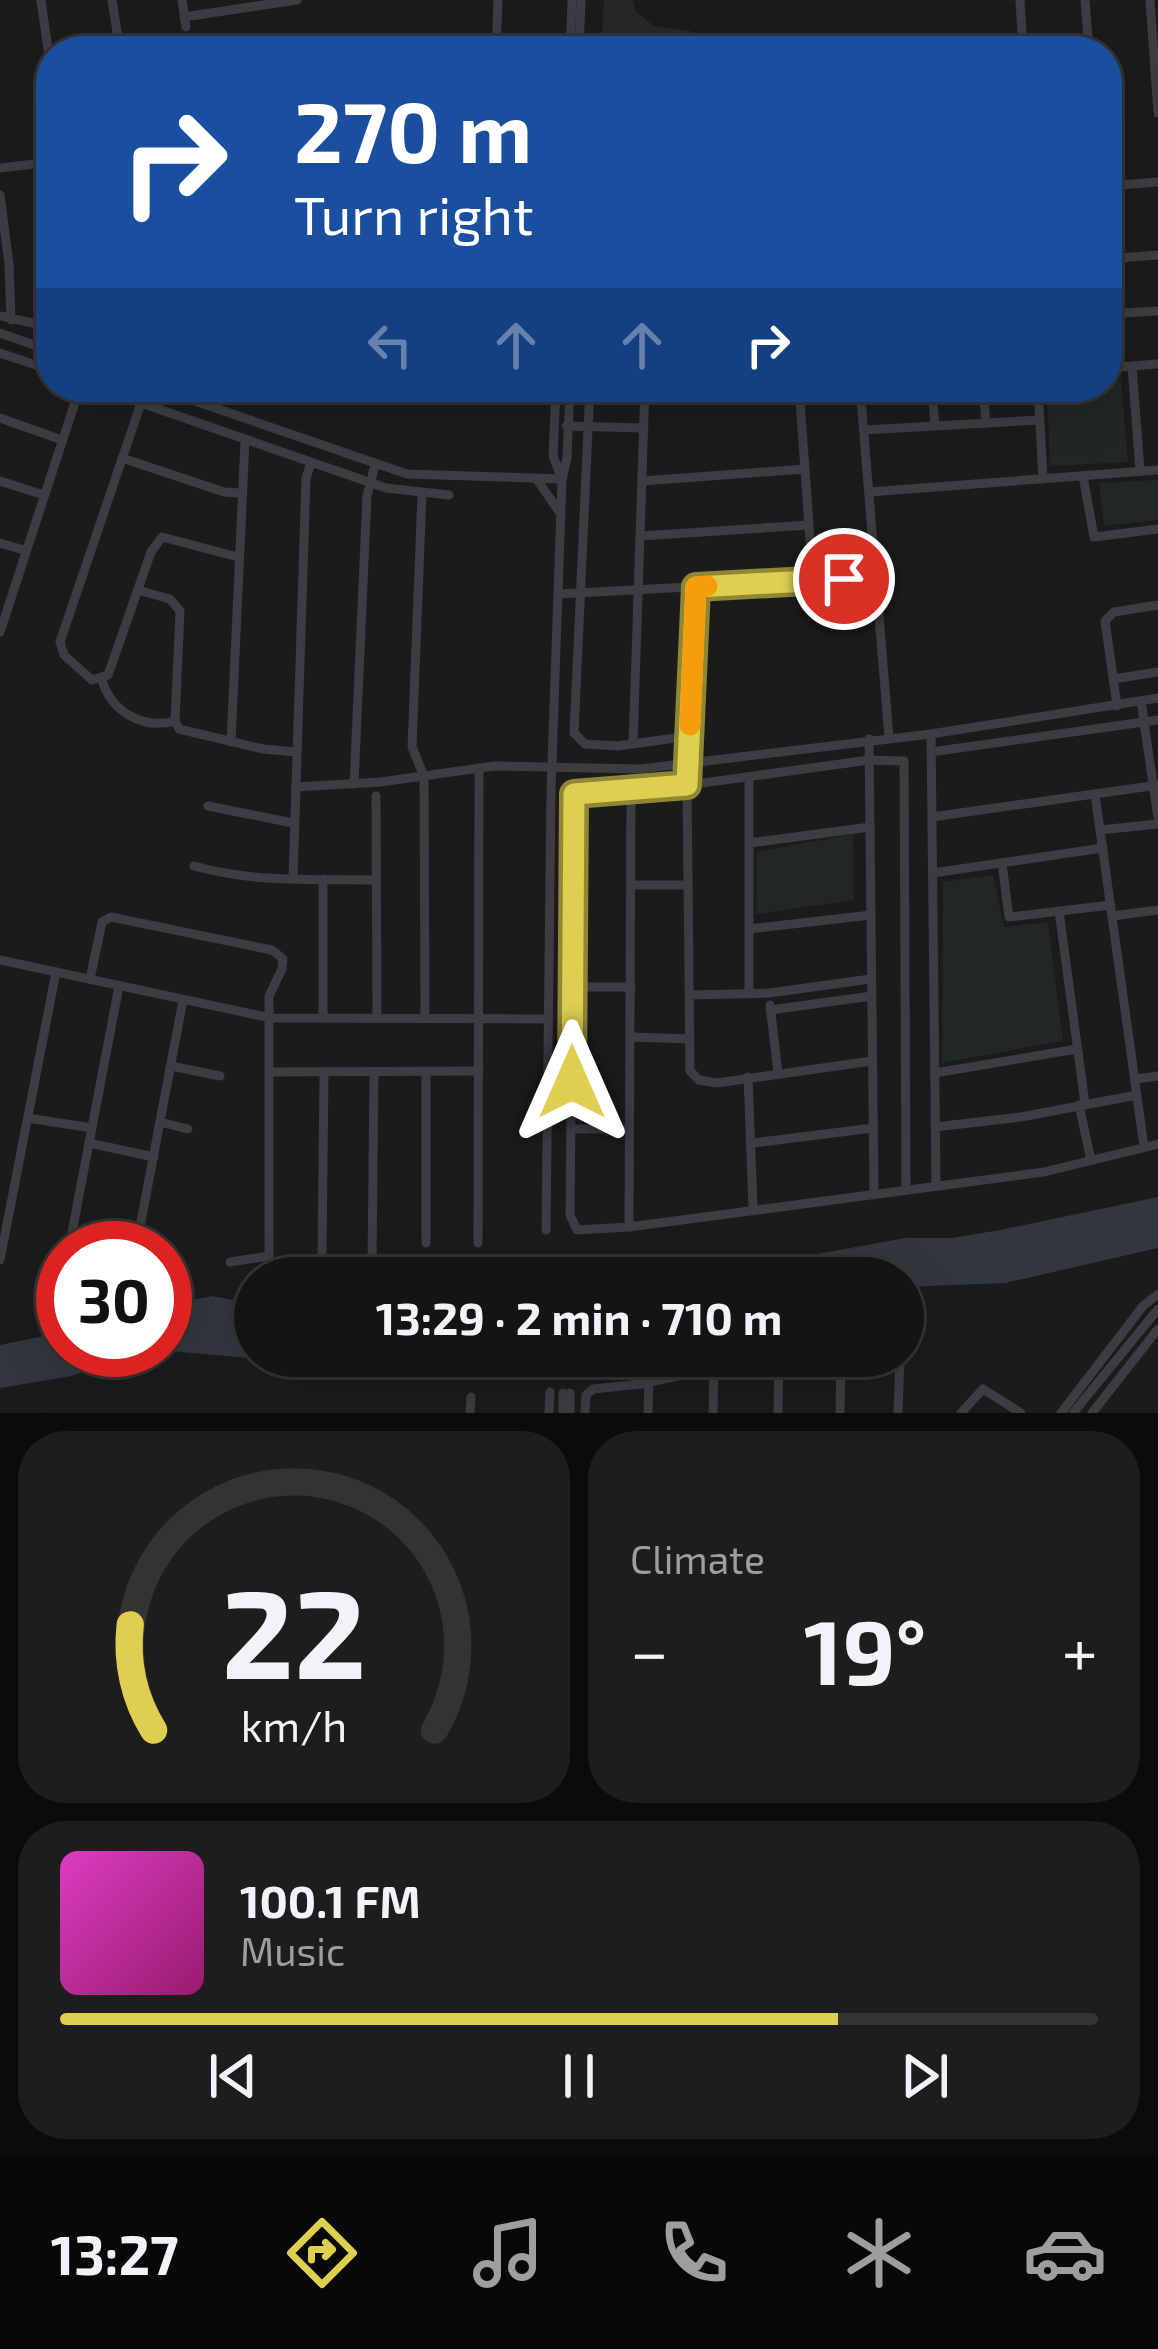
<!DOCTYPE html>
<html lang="en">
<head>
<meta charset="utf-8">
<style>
	:root { --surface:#141415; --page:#1d1d1e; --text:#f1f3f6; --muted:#9d9ea0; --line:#333334; --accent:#decf51 }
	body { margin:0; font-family:"Exo 2",sans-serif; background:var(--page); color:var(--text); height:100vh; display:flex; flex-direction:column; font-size:45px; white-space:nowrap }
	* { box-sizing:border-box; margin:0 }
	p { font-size:39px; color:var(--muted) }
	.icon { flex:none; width:66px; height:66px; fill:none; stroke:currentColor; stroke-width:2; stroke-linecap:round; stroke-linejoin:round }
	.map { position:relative; height:1413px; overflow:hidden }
	.panel { display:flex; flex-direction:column; gap:18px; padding:18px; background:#0b0b0c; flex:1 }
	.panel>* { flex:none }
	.banner { position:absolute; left:36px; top:36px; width:1086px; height:366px; border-radius:48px; box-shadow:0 12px 48px #0002,0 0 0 3px var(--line); background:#1a4fa0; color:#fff; overflow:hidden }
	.speed { position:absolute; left:36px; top:1221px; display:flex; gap:24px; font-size:60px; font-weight:700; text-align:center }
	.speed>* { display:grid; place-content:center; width:156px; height:156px; border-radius:50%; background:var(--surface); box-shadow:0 12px 48px #0002,0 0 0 3px var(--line); line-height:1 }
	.speed .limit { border:18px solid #d22; background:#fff; color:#111 }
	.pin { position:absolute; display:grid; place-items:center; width:102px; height:102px; color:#fff; margin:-51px; border:6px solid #fff; border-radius:50%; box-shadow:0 3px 12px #0007 }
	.me { position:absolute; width:132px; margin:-66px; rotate:0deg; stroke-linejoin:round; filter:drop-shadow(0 0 9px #0008) }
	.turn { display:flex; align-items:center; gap:42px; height:252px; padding:0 60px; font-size:54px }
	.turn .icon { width:156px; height:156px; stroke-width:2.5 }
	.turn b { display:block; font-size:84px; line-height:102px }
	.lanes { display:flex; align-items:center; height:114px; padding:0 60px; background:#0003; justify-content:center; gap:60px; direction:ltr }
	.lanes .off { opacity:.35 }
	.big { font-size:90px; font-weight:700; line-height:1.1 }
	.panel .tile { flex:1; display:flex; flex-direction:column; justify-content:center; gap:18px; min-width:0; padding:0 42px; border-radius:48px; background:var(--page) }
	.panel .dial { align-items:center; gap:0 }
	.dial svg { height:312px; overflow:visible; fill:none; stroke:var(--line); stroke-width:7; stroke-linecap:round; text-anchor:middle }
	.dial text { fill:var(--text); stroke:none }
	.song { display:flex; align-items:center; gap:36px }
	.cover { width:144px; height:144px; border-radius:18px; background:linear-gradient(135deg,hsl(310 70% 55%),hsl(320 70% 35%)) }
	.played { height:12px; border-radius:6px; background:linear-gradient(90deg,var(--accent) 75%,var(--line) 75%) }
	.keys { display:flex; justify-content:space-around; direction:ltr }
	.heat { display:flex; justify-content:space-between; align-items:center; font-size:66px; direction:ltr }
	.panel .tiles { flex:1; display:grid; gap:18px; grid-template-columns:1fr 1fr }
	.tile:last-child { grid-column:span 2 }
	.trip { position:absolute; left:234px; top:1257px; width:690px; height:120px; border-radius:60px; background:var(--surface); box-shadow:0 12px 48px #0002,0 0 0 3px var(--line); font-weight:700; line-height:120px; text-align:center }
	.tabs { display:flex; height:192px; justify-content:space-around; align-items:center; background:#080808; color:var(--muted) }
	.tabs .icon { width:84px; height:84px }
	.tabs .current { color:var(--accent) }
	.tabs b { font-size:54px; color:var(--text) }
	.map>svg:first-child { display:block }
	.built { fill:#272729 }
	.green { fill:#212723 }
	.water { fill:#32363f }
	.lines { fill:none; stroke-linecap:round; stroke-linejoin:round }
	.minor { stroke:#3c3c41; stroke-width:9 }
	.route-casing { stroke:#908735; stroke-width:30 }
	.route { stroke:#decf51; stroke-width:21 }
	.slow { stroke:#f59e0b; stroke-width:21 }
</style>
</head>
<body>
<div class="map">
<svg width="1158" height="1413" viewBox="0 0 1158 1413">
	<rect width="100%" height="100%" fill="#1b1b1c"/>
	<path class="built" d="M604 0H633L636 12 654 26 691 31 701 51H601Z"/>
	<g class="green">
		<path d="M1121 379 1128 462 1050 466 1047 387H1107V380Z"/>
		<path d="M1158 480V520L1104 526 1099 483Z"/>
		<path d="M853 834 854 900 756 914 757 852Z"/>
		<path d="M993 875 1004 927 1048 922 1063 1041 942 1063 943 882Z"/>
	</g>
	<g class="water">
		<path d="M1158 1197V1248L1005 1283 903 1287V1278H688L905 1238H952L1000 1230Z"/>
		<path d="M212 1296 255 1304V1356H299L258 1359 158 1350 123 1357 72 1376 0 1388V1345L63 1332V1350H165V1305Z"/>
	</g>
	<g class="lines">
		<g class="minor">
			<path d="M41 0 51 71"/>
			<path d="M112 0 120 51"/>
			<path d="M182 0 186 27"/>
			<path d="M1020 0 1023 51"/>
			<path d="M1085 0 1089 51"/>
			<path d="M1150 0 1158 113"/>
			<path d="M184 17 297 0"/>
			<path d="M496 51 498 0"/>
			<path d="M570 51 572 0"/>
			<path d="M579 51 581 0"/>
			<path d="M0 168 51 162"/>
			<path d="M1107 186 1158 182"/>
			<path d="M0 195 9 264 11 320"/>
			<path d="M1107 259 1158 255"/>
			<path d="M1107 314 1158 311"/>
			<path d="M0 316 47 326"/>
			<path d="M48 318 51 317"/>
			<path d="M0 333 51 351"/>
			<path d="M0 353 51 370"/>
			<path d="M1132 366 1140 471"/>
			<path d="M1107 368 1158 364"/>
			<path d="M95 387 386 488 449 495"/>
			<path d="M154 387 407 474 562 479"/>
			<path d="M556 387 553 456 562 479"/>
			<path d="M590 387 574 733 585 744 618 746 689 736"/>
			<path d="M799 387 813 581"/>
			<path d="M860 387 889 737"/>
			<path d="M932 387 935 426"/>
			<path d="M983 387 986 423"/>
			<path d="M1038 387 1043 479"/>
			<path d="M799 393 858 387"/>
			<path d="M539 397 544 387"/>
			<path d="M141 403 60 642 64 655 92 680 108 675 151 552 162 537 238 557"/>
			<path d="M0 418 62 440"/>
			<path d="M566 426 644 428"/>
			<path d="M864 430 1040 420"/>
			<path d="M122 458 224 492 240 493"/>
			<path d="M1083 476 1094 537 1158 529"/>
			<path d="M536 478 560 513"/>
			<path d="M0 481 44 495"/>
			<path d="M642 481 805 469"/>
			<path d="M869 492 1158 470"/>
			<path d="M422 494 412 747 424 776 425 1018"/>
			<path d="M641 536 809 525"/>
			<path d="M0 543 24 550"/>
			<path d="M696 587 687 785 690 1071 699 1080 717 1083 872 1061"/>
			<path d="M141 591 170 599 180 611 175 721 179 729 263 749 296 752"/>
			<path d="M558 594 876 577"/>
			<path d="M0 632 80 387"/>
			<path d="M1113 679 1158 672"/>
			<path d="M102 680C111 711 142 730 175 721"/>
			<path d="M1141 701 1158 818"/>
			<path d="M1117 706 1105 621 1114 612 1158 605"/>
			<path d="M931 734 936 1184"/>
			<path d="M869 739 874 1192"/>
			<path d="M231 742 245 441"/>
			<path d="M633 744 645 387"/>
			<path d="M931 752 1158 720"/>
			<path d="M749 777V994"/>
			<path d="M354 784 367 496 375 465"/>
			<path d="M295 787 381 782 494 766 640 769 931 734 1158 698"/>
			<path d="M1095 794 1144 1147"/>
			<path d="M376 796 377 1018"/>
			<path d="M208 806 293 823"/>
			<path d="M932 817 1158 785"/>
			<path d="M1100 830 1158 824"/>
			<path d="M750 843 870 827"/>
			<path d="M1002 863 1009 917 1111 905"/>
			<path d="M194 866C255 883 314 879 376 880"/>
			<path d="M933 873 1103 848"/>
			<path d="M293 879 306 478 311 463"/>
			<path d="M323 879V1018"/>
			<path d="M631 885H688"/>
			<path d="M1059 911 1085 1104"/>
			<path d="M1112 916 1158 910"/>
			<path d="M749 929 871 915"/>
			<path d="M0 960 271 1018 548 1019"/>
			<path d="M90 979 102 922 111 917 272 950 283 959 282 969 269 996V1256L230 1262"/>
			<path d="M572 987H631"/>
			<path d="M690 995 769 993 871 979"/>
			<path d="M770 1005 778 1073"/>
			<path d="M770 1010 872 996"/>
			<path d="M631 1037 689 1039"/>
			<path d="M171 1066 220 1076"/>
			<path d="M271 1072 479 1071"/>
			<path d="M426 1072V1243"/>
			<path d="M935 1073 1077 1049"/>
			<path d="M748 1077 753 1207"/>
			<path d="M1135 1079 1158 1076"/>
			<path d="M1079 1105 1091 1160"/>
			<path d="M28 1118 92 1128"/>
			<path d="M160 1122 188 1129"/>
			<path d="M935 1127 1021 1117 1137 1095"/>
			<path d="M572 1129H629"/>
			<path d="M89 1143 154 1157"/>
			<path d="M753 1143 873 1128"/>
			<path d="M906 1188 904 761 869 760 631 793 574 794 570 1215 577 1230 629 1227 1044 1172 1158 1144"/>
			<path d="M629 1227 631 793"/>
			<path d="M546 1230 551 791 562 479 567 458 570 387"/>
			<path d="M478 1243 479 768"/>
			<path d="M69 1248 119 986"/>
			<path d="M136 1248 183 1000"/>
			<path d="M322 1255 324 1072"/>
			<path d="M0 1260 56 972"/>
			<path d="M372 1265 374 1072"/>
			<path d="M470 1413 471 1397"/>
			<path d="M549 1413 550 1392"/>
			<path d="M563 1413V1393"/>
			<path d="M570 1413V1393"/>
			<path d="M585 1413 586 1395 593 1389 642 1384 764 1356"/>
			<path d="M648 1413 649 1382"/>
			<path d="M713 1413 714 1365"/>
			<path d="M778 1413 779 1356"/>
			<path d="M840 1413 841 1356"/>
			<path d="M898 1413 900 1356"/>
			<path d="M961 1413 983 1389 1021 1413"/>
			<path d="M1061 1413 1143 1306 1158 1294"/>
			<path d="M1073 1413 1158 1309"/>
			<path d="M1092 1413 1158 1329"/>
		</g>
	</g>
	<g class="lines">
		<g class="route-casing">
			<path id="route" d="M572 1082 574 794 687 785 696 587 844 579"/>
		</g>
		<use href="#route" class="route"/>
		<path class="slow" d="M690 725 696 587 707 586"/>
	</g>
</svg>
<div class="speed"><div class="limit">30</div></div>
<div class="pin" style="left:844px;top:579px;background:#d93025"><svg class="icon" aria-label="arrive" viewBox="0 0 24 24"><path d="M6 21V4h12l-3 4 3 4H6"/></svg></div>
<svg class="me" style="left:572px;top:1082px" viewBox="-20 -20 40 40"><path d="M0-17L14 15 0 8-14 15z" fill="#decf51" stroke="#fff" stroke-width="4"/></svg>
<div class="trip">13:29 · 2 min · 710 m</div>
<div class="banner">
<div class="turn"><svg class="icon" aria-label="right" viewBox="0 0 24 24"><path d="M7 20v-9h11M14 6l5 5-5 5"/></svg><div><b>270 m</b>Turn right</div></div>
<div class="lanes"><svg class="icon off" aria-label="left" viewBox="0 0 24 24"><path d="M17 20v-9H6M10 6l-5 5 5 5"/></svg><svg class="icon off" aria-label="ahead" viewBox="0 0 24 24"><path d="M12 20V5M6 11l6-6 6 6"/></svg><svg class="icon off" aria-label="ahead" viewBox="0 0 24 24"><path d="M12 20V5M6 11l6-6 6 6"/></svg><svg class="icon" aria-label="right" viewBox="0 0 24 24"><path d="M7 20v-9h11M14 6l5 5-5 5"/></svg></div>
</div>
</div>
<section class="panel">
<div class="tiles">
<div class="tile dial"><svg viewBox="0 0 100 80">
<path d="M14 69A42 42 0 1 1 86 69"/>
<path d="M14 69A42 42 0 0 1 8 42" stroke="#decf51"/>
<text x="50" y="56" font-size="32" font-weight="700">22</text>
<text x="50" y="72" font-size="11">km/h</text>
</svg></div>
<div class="tile"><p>Climate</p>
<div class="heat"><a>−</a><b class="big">19°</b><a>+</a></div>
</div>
<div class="tile">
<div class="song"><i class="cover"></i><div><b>100.1 FM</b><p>Music</p></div></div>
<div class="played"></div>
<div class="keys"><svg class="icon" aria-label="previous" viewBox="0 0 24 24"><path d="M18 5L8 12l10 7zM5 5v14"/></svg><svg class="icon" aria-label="pause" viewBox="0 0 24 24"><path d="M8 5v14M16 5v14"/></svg><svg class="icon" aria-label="next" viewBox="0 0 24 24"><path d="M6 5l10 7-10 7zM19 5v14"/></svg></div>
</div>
</div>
</section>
<nav class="tabs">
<b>13:27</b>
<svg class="icon current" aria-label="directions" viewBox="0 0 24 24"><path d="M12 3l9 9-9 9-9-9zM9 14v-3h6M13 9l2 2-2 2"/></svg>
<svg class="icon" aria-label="music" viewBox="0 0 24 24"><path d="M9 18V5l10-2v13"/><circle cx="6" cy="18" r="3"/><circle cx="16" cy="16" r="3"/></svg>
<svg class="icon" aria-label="phone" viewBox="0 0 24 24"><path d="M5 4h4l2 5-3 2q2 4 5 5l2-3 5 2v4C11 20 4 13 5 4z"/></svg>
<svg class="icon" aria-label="climate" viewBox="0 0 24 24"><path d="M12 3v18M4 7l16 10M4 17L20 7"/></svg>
<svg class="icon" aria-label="car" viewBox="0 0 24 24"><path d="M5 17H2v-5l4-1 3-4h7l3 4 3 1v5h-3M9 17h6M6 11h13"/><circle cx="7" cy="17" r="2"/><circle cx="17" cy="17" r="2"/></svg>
</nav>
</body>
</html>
